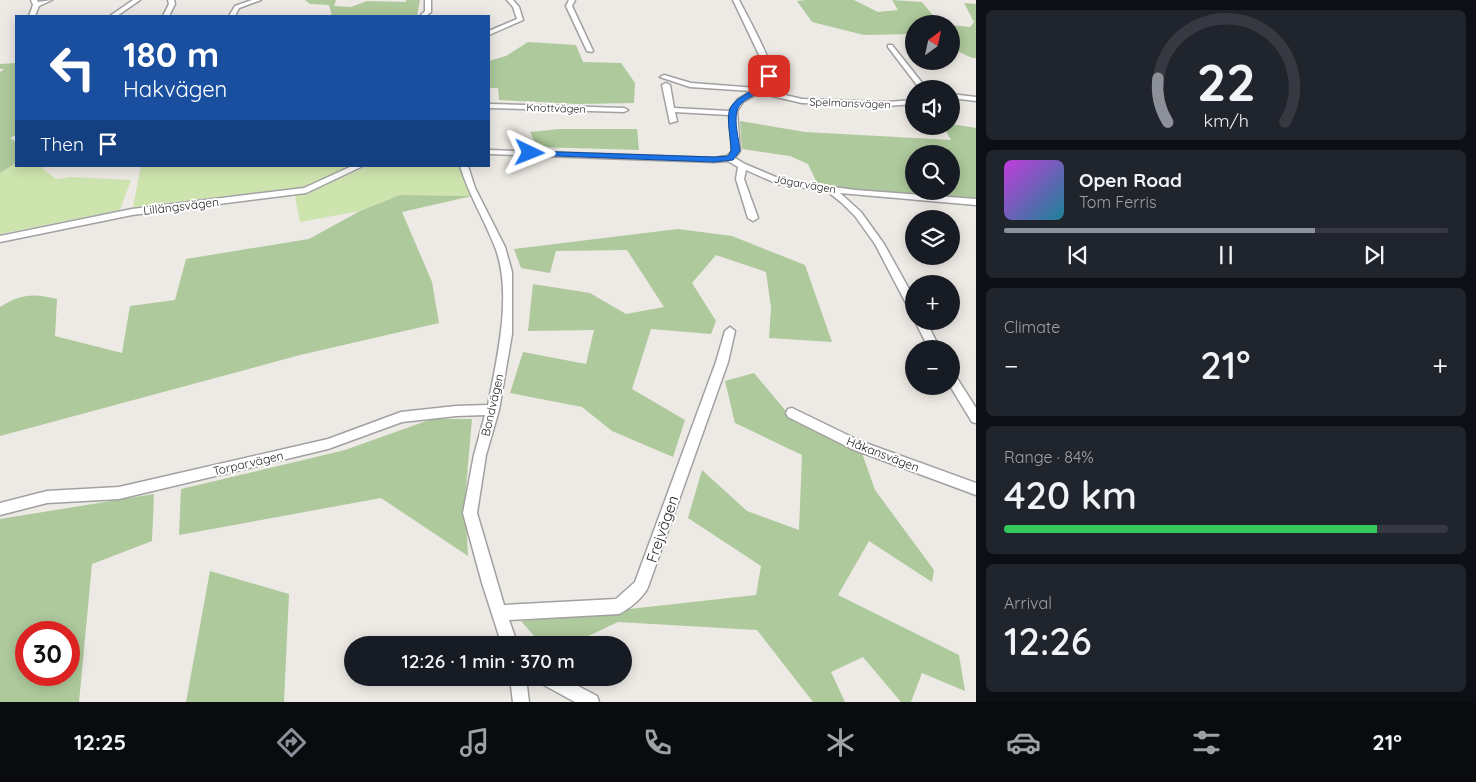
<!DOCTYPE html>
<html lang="en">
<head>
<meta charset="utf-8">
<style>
	:root { --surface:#171b24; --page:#20242c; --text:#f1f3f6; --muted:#9ea1a6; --line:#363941; --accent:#8c9099 }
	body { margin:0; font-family:Quicksand,sans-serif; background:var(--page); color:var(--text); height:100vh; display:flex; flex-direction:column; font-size:19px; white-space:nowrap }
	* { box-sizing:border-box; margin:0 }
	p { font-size:16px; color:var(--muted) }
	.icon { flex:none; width:28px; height:28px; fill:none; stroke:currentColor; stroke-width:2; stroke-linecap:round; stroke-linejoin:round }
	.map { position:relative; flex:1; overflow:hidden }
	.details { display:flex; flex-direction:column; gap:10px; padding:10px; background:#0d0f14; width:500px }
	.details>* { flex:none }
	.top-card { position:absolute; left:15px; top:15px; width:475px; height:152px; border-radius:0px; box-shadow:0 2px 12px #0003; background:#1a4fa0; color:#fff; overflow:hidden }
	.needle { width:32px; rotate:33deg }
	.controls { position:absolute; left:905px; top:15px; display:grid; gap:10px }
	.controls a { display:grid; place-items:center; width:55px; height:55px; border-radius:50%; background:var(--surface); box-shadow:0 2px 12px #0003; font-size:25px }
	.speed { position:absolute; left:15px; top:621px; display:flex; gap:10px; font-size:25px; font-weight:700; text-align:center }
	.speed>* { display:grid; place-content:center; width:65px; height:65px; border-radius:50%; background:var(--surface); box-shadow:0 2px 12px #0003; line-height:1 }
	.speed .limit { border:8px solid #d22; background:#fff; color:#111 }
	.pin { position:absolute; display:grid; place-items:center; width:42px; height:42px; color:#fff; margin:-21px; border-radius:10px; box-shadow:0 2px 8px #0006 }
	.me { position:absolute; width:55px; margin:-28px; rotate:92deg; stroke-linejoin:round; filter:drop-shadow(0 0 4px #0008) }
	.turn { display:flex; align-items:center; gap:18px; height:105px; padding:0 25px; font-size:22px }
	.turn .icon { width:65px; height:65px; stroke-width:2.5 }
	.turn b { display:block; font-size:35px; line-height:42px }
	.then { display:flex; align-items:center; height:48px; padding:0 25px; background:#0003; gap:10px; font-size:19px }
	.big { font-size:38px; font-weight:600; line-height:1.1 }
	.details .tile { flex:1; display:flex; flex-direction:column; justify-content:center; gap:8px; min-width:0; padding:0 18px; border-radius:8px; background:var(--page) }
	.details .dial { align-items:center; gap:0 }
	.dial svg { height:130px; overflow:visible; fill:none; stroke:var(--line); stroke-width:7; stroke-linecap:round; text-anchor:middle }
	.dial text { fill:var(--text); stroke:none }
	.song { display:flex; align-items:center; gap:15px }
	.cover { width:60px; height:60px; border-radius:8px; background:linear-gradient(135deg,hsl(290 70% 55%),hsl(190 70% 35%)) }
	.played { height:5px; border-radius:2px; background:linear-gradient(90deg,var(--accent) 70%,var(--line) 70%) }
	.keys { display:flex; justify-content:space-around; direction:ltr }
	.heat { display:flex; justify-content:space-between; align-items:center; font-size:28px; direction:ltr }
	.charge { height:8px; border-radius:4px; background:linear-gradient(90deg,#34c759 84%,var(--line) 0) }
	.trip { position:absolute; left:344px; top:636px; width:288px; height:50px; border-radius:25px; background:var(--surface); box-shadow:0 2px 12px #0003; font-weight:600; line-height:50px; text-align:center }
	.tabs { display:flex; height:80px; justify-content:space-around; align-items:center; background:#090b0e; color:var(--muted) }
	.tabs .icon { width:35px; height:35px }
	.tabs .current { color:var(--accent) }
	.tabs b { font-size:22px; color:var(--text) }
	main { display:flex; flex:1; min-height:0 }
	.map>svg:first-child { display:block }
	.grass { fill:#cde4ae }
	.forest { fill:#aec99c; fill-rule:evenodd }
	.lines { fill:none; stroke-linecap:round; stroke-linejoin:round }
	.street-casing { stroke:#a1a1a1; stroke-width:3 }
	.street { fill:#fff; fill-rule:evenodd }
	.route { fill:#1a73e8; stroke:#114b97 }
	.labels { text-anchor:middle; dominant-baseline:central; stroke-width:4; stroke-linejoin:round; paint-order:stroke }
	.far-street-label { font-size:11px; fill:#1d1d1d; stroke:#fff }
	.street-label { font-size:12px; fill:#1d1d1d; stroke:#fff }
	.near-street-label { font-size:15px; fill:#1d1d1d; stroke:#fff }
</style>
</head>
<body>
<main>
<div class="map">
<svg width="976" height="702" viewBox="0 0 976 702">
	<rect width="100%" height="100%" fill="#ede9e4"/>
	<g class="grass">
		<path d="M16 163V166H44L42 168 56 179 72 177 131 180 120 210 0 234V173Z"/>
		<path d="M141 166H352L304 187 133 207Z"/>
		<path d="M368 166H460L472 196 400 195 360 211 300 222 295 196 312 191Z"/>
	</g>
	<g class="forest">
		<path d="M305 0H336L334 6 351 7 367 1 406 2V0H420L417 16H332L329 5 310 4Z"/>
		<path d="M806 0H854L878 12 898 10 892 0 922 2 940 24H914V34L864 35 812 22 797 1Z"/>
		<path d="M964 3 976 4V58H972L951 48V25L970 27 974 22Z"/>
		<path d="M528 42 576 45 583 62 621 63 635 83 634 103 577 104 499 100 498 88H489V61L506 56Z"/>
		<path d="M16 63V135L10 138 16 142V163L0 173V72L4 69H0V64Z"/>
		<path d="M740 121 805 132 951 140 943 126H951V124L976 128V199L918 193 858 192 817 183 808 164 790 156 742 149ZM914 154H951V191H914Z"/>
		<path d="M560 129H637L639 150 537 147 530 132Z"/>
		<path d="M400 195 472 196 402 212 432 282 439 323 300 355 0 436V307C21 294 33 293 57 299L55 336 122 353 130 306 175 300 186 259 309 239 360 211Z"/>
		<path d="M678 229 732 236 805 265 832 342 769 338 771 308 766 272 716 255 692 283 716 321 711 334 651 329 632 389 685 420 673 457 612 431 582 407 510 393 523 352 586 364 594 330 528 331 533 284 590 293 626 314 664 307 627 250 556 251 550 273 521 268 514 249Z"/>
		<path d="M754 373 795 422 862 453 875 490 934 570 932 582 869 541 838 595 959 655 965 691 922 673 911 702H901L863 657 831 672 845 702H813L757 630 618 622 569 645H542L521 621 756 595 761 566 688 518 702 470 747 511 799 530 802 455 735 423 725 381Z"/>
		<path d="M432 419H472L465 499 468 556 381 498 179 535 181 489 345 450Z"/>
		<path d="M154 494 152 541 92 564 79 702H0V519ZM69 632V675H26V632Z"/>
		<path d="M210 571 289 594 284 702H186Z"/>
	</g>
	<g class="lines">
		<g class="street-casing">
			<g id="street">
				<path d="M31 0H37L38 2 52 0 39 6 35 16H29L33 5Z"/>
				<path d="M133 0H140L117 16H110Z"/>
				<path d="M168 0H174L175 4 169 16H163L169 4Z"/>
				<path d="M252 0H261L239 8 235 16H229L235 6Z"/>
				<path d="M425 0H431V12L426 16H420L425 11Z"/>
				<path d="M507 0H513L519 7 523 20 489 35V31L517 19 513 7Z"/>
				<path d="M569 0H575L572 6 593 51 592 52 587 51 566 6Z"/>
				<path d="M733 0H739C747 16 773 61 772 77 772 82 768 87 764 90L802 99 887 102 914 100V104L887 106 802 103 759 93 743 102 737 111 740 151 735 158 745 164 783 180 855 190 976 199V205L840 193 861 212 884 244 914 298V313L909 309 875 244 855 216 842 203 827 191 778 184 746 170 744 179 758 218 753 221 748 218 736 179 738 167 728 161 714 162 489 154V150L714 158 727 156 732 151 729 115 675 112 677 121 670 123 662 85 666 83 670 85 674 108 729 111 738 99 752 91 690 87 660 77 664 75 691 83 757 88 764 82 766 76 761 59Z"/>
				<path d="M888 45H892L927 89H920L888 47Z"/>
				<path d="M951 94 976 97V101L951 98Z"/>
				<path d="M489 104 624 108 628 110 624 112 489 108Z"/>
				<path d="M352 166H363L306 193 132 215 0 242V236L132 209 304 188Z"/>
				<path d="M460 166H468L475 188 505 247 512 272V334L499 410 486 455 477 513 504 605 616 599 635 582 716 362 725 331 730 327 735 331 728 362 648 587C644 597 629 609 619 614L509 620 518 645H502L482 583 463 513 474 455 485 415 456 416 402 422 328 449 119 499 47 503 0 515V503L47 491 119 487 328 439 401 412 456 406 488 405C497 358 513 293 495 247 484 219 469 195 460 166Z"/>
				<path d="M915 321H926L940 349H929Z"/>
				<path d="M951 374 955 375 976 408V423L972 422 950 386Z"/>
				<path d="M792 408 860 441 976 483V495L852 449 788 417 786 413 788 409Z"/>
				<path d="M510 678H526L529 702H513Z"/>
				<path d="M540 678H563L597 696 599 702H575L542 684Z"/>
			</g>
		</g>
		<use href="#street" class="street"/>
	</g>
	<path class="route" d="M767 74 773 76C772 95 741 94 737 111 734 122 739 140 740 151L733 160 714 162 530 155 526 153 530 151 714 157 728 156 731 151C731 139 727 123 729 112 733 94 761 93 767 74Z"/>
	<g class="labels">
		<g class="far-street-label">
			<text transform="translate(850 103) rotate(2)">Spelmansvägen</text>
			<text transform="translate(556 108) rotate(2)">Knottvägen</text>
			<text transform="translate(805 184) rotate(10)">Jägarvägen</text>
		</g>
		<g class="street-label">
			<text transform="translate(181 206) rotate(-7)">Lillängsvägen</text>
			<text transform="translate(492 405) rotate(-77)">Bondvägen</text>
			<text transform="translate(883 454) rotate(21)">Håkansvägen</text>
			<text transform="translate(248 463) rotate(-13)">Torparvägen</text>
		</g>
		<g class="near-street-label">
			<text transform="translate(662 529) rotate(-71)">Frejvägen</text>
		</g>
	</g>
</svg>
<div class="controls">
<a><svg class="needle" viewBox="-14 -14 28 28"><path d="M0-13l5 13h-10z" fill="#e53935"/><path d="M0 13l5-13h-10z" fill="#9ea1a6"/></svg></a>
<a><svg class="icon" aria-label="sound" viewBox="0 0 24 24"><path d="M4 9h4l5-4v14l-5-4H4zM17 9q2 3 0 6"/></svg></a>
<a><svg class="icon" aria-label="search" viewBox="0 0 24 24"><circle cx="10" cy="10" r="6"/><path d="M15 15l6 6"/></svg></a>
<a><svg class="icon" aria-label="layers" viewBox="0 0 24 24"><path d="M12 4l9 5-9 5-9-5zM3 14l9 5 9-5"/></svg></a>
<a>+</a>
<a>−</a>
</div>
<div class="speed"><div class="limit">30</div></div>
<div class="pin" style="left:769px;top:76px;background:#d93025"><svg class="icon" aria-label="arrive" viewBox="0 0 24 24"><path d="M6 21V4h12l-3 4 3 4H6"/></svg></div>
<svg class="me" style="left:530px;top:153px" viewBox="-20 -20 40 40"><path d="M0-17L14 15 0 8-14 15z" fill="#1a73e8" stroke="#fff" stroke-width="4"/></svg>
<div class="trip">12:26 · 1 min · 370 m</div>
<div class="top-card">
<div class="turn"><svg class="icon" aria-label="left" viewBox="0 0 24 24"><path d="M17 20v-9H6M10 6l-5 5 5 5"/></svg><div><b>180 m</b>Hakvägen</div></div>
<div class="then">Then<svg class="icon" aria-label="arrive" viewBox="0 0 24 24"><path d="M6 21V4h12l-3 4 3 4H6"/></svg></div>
</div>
</div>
<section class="details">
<div class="tile dial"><svg viewBox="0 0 100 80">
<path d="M14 69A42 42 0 1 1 86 69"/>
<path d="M14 69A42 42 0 0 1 8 42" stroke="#8c9099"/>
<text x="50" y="56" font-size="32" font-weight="700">22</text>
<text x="50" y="72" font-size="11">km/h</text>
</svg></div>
<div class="tile">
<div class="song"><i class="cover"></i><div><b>Open Road</b><p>Tom Ferris</p></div></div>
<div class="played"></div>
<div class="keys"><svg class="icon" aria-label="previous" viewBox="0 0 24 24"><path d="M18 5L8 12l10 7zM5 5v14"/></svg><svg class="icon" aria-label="pause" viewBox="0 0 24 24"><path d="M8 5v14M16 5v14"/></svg><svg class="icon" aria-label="next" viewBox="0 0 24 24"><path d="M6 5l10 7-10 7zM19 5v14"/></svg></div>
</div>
<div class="tile"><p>Climate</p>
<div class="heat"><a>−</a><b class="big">21°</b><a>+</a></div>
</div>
<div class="tile"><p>Range · 84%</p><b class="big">420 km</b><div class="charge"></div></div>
<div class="tile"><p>Arrival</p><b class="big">12:26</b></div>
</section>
</main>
<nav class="tabs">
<b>12:25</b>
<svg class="icon current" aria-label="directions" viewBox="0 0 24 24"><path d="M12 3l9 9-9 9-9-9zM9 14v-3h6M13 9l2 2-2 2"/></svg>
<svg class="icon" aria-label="music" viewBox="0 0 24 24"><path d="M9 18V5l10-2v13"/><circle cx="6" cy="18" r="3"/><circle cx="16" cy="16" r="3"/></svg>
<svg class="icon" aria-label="phone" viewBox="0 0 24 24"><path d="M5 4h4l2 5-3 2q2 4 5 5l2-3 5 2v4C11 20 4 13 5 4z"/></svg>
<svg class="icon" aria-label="climate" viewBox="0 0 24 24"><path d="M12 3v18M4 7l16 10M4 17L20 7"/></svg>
<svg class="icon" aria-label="car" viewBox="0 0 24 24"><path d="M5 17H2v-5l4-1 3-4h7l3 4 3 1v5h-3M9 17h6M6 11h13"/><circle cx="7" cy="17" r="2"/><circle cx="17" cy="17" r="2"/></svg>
<svg class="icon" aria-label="filters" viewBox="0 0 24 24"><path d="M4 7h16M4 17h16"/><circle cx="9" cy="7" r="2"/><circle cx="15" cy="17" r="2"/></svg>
<b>21°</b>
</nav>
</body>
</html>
